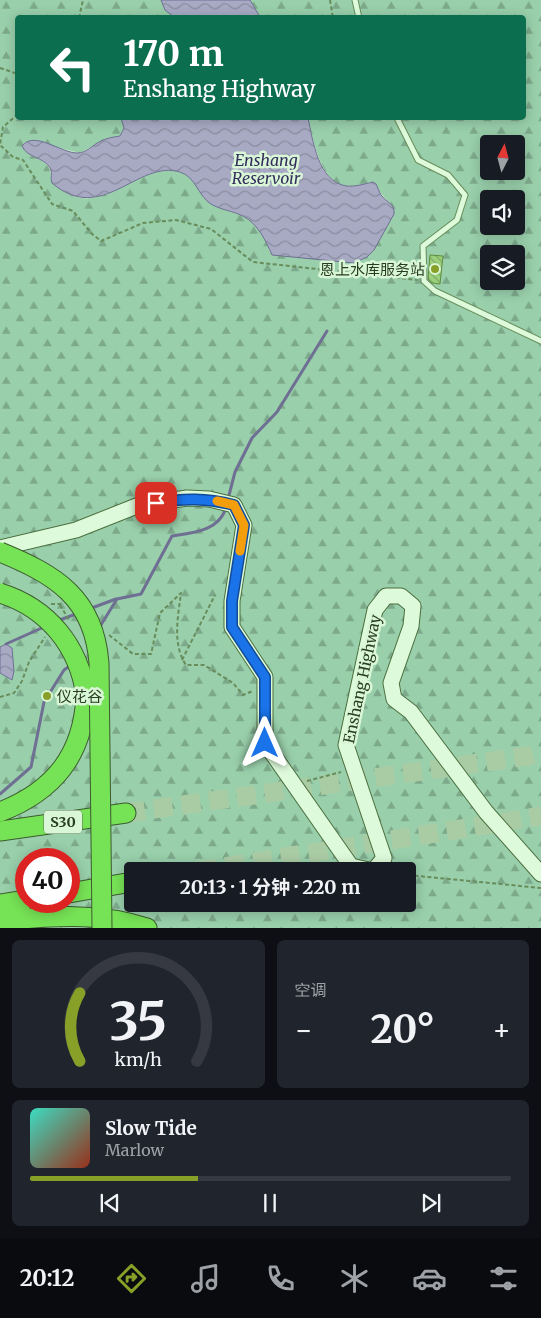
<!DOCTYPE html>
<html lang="zh">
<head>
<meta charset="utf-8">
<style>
	:root { --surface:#171b24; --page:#20242c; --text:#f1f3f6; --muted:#9ea1a6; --line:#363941; --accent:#889f28 }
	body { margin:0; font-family:Merriweather,"Noto Sans SC",serif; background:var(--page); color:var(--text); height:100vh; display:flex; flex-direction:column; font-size:19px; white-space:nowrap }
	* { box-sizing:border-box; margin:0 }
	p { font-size:16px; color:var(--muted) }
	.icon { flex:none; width:28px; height:28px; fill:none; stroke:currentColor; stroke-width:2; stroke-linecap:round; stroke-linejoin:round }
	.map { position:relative; height:928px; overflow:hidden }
	.panel { display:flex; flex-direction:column; gap:12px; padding:12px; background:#0d0f14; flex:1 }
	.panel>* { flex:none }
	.hud { position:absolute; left:15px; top:15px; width:511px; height:105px; border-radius:5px; box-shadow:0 2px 12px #0003; background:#0b6e4f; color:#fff; overflow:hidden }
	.needle { width:32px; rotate:6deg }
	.controls { position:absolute; left:480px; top:135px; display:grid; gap:10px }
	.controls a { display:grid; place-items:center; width:45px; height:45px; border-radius:5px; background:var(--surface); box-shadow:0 2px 12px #0003; font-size:25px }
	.speed { position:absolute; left:15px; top:848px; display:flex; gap:10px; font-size:25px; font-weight:700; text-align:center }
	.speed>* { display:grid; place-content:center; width:65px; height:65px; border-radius:50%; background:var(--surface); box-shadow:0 2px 12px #0003; line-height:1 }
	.speed .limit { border:8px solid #d22; background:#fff; color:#111 }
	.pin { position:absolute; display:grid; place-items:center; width:42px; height:42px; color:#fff; margin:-21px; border-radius:10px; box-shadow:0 2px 8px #0006 }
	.me { position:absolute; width:55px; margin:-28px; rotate:0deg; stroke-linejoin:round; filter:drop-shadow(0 0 4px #0008) }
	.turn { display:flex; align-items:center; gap:18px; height:105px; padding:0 25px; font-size:22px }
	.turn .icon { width:65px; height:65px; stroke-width:2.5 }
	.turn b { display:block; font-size:35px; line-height:42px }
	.big { font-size:38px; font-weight:700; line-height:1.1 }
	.panel .widget { flex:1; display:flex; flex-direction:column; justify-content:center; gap:8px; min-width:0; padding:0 18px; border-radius:8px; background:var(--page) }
	.panel .dial { align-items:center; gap:0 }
	.dial svg { height:130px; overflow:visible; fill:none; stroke:var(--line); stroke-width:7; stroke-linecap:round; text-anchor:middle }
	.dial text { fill:var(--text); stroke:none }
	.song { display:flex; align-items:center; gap:15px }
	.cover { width:60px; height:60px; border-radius:8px; background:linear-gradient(135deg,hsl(170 70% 55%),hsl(10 70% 35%)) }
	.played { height:5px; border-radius:2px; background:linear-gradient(90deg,var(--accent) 35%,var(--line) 35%) }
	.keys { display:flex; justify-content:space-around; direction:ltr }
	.heat { display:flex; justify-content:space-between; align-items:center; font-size:28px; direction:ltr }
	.panel .tiles { flex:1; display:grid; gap:12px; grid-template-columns:1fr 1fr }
	.widget:last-child { grid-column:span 2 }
	.trip { position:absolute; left:124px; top:862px; width:292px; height:50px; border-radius:5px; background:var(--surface); box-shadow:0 2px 12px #0003; font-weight:700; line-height:50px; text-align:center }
	.tabs { display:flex; height:80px; justify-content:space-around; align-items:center; background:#090b0e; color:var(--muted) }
	.tabs .icon { width:35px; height:35px }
	.tabs .selected { color:var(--accent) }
	.tabs b { font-size:22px; color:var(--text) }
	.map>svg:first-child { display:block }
	.forest { fill:url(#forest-firs); fill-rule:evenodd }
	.water { fill:url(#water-waves); stroke:#6e6f93 }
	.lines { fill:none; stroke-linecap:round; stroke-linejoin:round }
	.stream { stroke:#6e6f93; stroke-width:3 }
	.building { fill:url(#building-back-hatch); stroke:#5f8d3f }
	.highway-tunnel { stroke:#aacca5; stroke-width:19; stroke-dasharray:19 9; stroke-linecap:butt }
	.lane-casing { stroke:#688d5b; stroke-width:7 }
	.secondary-casing { stroke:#4c6f3e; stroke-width:17 }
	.highway-casing { stroke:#3d5b2f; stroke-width:21 }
	.path { stroke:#688d5b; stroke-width:2; stroke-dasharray:4 2.5; stroke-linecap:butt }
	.lane { stroke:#ddfada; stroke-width:5 }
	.secondary { stroke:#ddfada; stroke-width:15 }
	.highway { stroke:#76e255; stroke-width:19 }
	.highway-bridge-casing { stroke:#3d5b2f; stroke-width:21; stroke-linecap:butt }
	.highway-bridge { stroke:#76e255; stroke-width:19 }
	.route-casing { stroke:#114b97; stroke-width:12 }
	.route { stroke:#1a73e8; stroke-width:9 }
	.slow { stroke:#f59e0b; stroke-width:9 }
	.poi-dot { fill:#889f28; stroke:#d9f7d6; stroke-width:2 }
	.labels { text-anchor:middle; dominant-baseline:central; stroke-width:5; stroke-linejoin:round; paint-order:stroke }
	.shield { fill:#d9f7d6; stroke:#5d7556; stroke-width:1 }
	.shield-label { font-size:14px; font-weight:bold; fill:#283d1f }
	.poi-label { font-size:15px; fill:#283d1f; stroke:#d9f7d6; text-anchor:end }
	.street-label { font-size:15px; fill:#283d1f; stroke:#d9f7d6 }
	.water-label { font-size:16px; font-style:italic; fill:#342e5d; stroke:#d9f7d6 }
</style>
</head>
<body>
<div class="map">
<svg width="541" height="928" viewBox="0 0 541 928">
	<defs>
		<pattern id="forest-firs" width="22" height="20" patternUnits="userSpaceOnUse" patternTransform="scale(1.25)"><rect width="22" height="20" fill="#99cfab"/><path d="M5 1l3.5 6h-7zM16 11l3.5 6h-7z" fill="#7da98b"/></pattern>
		<pattern id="water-waves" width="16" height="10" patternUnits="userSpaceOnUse" patternTransform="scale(1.25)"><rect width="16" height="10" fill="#a8aac4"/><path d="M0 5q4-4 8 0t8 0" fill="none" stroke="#898c9f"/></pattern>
		<pattern id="building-back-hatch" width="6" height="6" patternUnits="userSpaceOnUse" patternTransform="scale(1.25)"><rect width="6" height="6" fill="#9bd07b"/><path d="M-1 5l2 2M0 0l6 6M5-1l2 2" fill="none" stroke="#7eaa64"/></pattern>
	</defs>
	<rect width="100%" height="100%" fill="#caf0c6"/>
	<path class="forest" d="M0 0H161L165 10 174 17 18 18V118H121L124 128 120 136 101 141 80 153 32 141 25 142 22 146C31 161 53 158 51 180 58 185 68 194 76 197 111 207 150 159 182 172 198 179 208 198 222 208 228 212 237 213 243 216 258 223 266 241 272 255L391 203C382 197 379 189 370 182 325 203 315 149 308 118H524V18L260 17 250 0H541V928H0ZM489 144H516V171H489ZM489 199H516V226H489ZM489 254H516V281H489ZM26 859H69V901H26ZM132 871H408V904H132Z"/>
	<g class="water">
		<path d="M161 0H250L260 17H174L165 10Z"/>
		<path d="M121 118H308C313 141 318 181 346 186 355 187 364 184 373 182L376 184C378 188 379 192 381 195 387 203 395 203 394 214L374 250 367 257 354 263 272 255C266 241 258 224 243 216 233 211 221 210 211 204 198 196 196 177 180 172 138 159 102 226 52 183 50 178 53 173 50 168 44 157 27 158 22 146 34 130 61 153 77 153 87 153 92 145 101 141 107 138 114 137 120 136L124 128Z"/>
		<path d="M6 644 12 648 14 671 12 680 0 673V647Z"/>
	</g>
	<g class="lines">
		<g class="stream">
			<path d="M228 499 235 472 252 438 277 412 327 331"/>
			<path d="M89 609 116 599"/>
			<path d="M57 621 76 614"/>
			<path d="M99 628 117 599 141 594 172 536C192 533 220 531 226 507"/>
			<path d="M6 644 44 627"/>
			<path d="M0 794 31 767 44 702 64 670 71 665"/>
		</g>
	</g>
	<path class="building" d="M430 255 443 256 440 284 432 283 428 279Z"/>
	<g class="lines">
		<g class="highway-tunnel">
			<path d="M126 813 528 756 541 752"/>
			<path d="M198 871 541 816"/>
		</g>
		<g class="lane-casing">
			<g id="lane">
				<path d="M355 0 359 18"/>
				<path d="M397 118 418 160 448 175 465 195 457 220 423 246 424 281 435 291 541 341"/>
			</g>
		</g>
		<g class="secondary-casing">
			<g id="secondary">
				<path d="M0 548 76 530 139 505 187 498 209 499 234 505 244 525 232 601V627L265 677V743L351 866 373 871"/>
				<path d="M373 871 384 858 346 745 375 610 386 596H401L413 606 411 626 391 683 394 699 411 712 486 812 541 874"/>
			</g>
		</g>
		<g class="highway-casing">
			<g id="highway">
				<path d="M0 812C54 791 83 755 86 696"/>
				<path d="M0 831 126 813"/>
				<path d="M69 893 132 882"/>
				<path d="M0 904 26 900"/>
				<path d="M0 921C50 916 99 912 147 928"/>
			</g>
		</g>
		<g class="path">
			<path d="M330 0 333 18"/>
			<path d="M79 18 83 0"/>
			<path d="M0 68 18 74"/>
			<path d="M18 114 3 127 0 145 13 157 23 160 52 204 73 211 92 234 101 241 143 223 176 220 211 229 253 262 417 280"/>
			<path d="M51 604H61"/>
			<path d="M60 605 69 620"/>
			<path d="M109 635 133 654H151L160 613 181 593C178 617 172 644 186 665H204L233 683 243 695 253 691"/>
			<path d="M182 660 215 595"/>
			<path d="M0 697 14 693 22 681 29 662 45 637"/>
			<path d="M307 781 341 772"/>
			<path d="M408 875 541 888"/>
		</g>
		<use href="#lane" class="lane"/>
		<use href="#secondary" class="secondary"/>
		<use href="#highway" class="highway"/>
		<g class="highway-bridge-casing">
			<g id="highway-bridge">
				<path d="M0 552C56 575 94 598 99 663L102 928"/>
				<path d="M0 593C48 608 79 646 86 696"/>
			</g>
		</g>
		<use href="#highway-bridge" class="highway-bridge"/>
	</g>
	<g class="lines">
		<g class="route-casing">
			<path id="route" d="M156 503C184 498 206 498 234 505L244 525 232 601V627L265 677V743"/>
		</g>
		<use href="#route" class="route"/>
		<path class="slow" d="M217 501 234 505 244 525 240 551"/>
	</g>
	<g class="poi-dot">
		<circle cx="435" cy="269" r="5"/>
		<circle cx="47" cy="696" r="5"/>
	</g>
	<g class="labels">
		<rect class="shield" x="44" y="810.5" width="38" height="23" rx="4"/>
		<g class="shield-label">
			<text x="63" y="822">S30</text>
		</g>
		<g class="poi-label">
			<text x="425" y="269">恩上水库服务站</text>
			<text x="57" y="696" text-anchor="start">仪花谷</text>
		</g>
		<g class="street-label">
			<text transform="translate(362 679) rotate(-78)">Enshang Highway</text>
		</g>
		<g class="water-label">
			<text x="266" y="160">Enshang<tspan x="266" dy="18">Reservoir</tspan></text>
		</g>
	</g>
</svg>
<div class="controls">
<a><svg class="needle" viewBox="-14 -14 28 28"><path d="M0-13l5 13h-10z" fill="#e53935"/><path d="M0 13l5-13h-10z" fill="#9ea1a6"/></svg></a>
<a><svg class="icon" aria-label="sound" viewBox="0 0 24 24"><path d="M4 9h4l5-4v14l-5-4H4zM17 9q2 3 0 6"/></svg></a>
<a><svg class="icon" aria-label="layers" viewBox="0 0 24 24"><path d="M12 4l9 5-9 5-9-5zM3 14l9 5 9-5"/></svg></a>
</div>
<div class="speed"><div class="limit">40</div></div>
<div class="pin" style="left:156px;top:503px;background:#d93025"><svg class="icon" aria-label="arrive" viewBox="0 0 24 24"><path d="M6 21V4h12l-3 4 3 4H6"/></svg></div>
<svg class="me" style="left:265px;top:743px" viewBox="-20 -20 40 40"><path d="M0-17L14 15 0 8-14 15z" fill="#1a73e8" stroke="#fff" stroke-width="4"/></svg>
<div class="trip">20:13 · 1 分钟 · 220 m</div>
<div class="hud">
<div class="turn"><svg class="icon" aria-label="left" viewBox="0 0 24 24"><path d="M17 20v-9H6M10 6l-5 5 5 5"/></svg><div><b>170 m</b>Enshang Highway</div></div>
</div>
</div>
<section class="panel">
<div class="tiles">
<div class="widget dial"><svg viewBox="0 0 100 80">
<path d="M14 69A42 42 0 1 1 86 69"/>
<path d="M14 69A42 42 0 0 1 14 27" stroke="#889f28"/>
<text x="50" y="56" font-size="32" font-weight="700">35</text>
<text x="50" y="72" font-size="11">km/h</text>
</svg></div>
<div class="widget"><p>空调</p>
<div class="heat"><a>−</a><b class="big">20°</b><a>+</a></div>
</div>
<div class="widget">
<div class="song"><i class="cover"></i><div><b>Slow Tide</b><p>Marlow</p></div></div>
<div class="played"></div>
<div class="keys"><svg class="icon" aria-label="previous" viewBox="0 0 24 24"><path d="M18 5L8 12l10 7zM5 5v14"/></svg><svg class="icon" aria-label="pause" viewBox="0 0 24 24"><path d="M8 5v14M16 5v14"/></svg><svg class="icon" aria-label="next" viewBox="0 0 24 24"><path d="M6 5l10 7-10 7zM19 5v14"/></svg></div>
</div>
</div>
</section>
<nav class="tabs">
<b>20:12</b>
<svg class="icon selected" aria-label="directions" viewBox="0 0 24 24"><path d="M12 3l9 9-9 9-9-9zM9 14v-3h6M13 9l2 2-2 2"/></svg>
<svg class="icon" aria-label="music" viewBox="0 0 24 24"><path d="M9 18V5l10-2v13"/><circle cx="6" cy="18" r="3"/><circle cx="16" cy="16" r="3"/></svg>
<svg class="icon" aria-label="phone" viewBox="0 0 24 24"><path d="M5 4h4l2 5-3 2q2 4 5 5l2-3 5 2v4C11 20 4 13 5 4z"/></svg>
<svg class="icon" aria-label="climate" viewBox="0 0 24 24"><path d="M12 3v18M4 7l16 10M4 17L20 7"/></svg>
<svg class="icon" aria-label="car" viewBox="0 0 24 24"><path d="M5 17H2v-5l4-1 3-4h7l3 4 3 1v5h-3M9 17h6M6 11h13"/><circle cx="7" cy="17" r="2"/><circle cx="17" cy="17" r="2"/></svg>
<svg class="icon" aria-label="filters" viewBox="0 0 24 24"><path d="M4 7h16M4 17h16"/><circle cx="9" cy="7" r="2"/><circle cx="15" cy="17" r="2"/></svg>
</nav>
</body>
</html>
